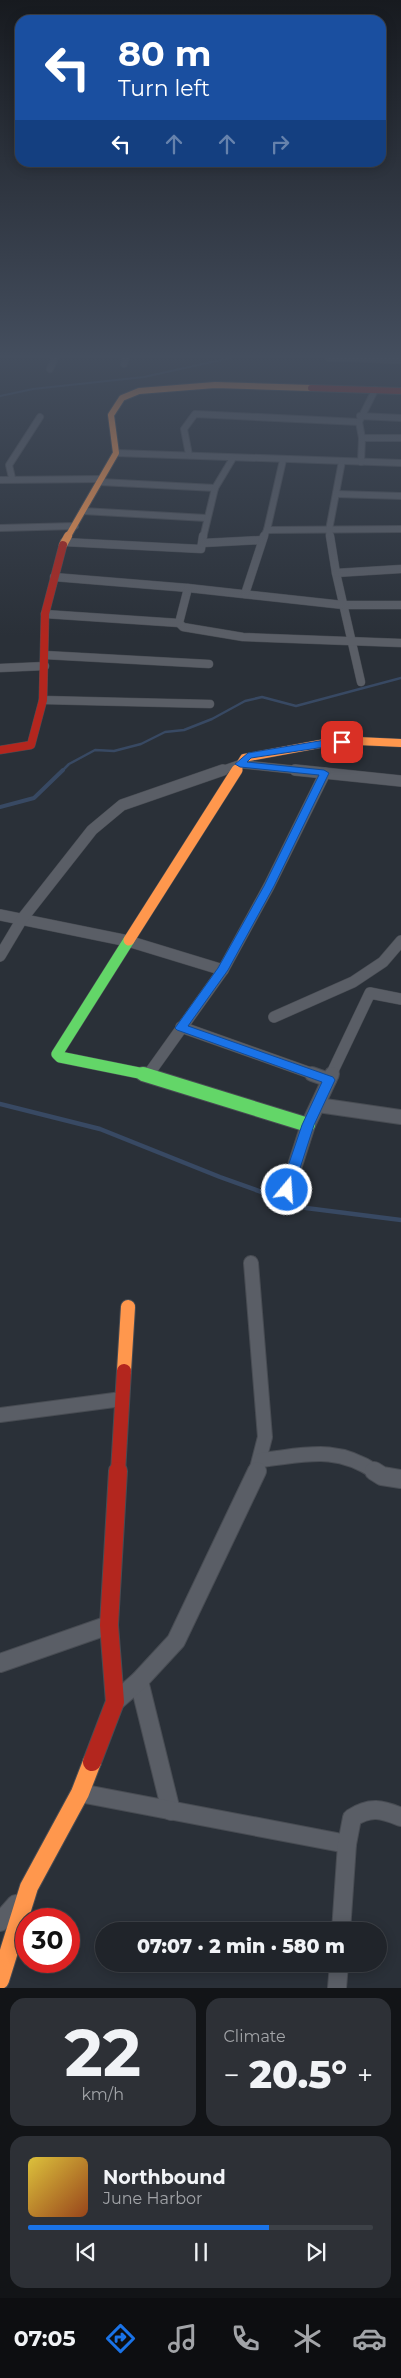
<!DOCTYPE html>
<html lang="en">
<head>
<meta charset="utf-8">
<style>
	:root { --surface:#20242a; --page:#2d3036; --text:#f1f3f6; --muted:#a2a4a8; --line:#3d4147; --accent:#1a73e8 }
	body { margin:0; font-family:Montserrat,sans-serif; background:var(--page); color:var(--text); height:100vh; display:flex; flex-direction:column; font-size:19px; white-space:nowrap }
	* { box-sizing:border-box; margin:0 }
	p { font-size:16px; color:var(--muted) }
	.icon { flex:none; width:28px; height:28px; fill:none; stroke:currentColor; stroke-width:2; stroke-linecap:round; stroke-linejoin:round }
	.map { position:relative; height:1988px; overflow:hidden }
	.side { display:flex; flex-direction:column; gap:10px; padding:10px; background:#121417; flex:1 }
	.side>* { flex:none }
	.banner { position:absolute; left:15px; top:15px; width:371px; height:152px; border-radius:15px; box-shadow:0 2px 12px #0003,0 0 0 1px var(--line); background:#1a4fa0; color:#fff; overflow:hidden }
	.speed { position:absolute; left:15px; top:1908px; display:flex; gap:10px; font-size:25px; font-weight:700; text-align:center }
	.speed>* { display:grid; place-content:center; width:65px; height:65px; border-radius:50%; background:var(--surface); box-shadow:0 2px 12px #0003,0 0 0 1px var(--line); line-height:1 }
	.speed .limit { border:8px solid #d22; background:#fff; color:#111 }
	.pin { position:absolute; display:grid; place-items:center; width:42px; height:42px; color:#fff; margin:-21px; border-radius:10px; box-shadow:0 2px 8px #0006 }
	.me { position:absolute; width:55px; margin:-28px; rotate:18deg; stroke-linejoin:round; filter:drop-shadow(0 0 4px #0008) }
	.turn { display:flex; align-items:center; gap:18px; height:105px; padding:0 20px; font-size:22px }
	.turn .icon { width:65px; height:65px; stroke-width:2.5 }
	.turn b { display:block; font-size:35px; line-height:42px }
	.lanes { display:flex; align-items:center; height:48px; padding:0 20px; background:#0003; justify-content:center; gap:25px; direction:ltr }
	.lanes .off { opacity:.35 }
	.big { font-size:38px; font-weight:800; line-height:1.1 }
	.side .card { flex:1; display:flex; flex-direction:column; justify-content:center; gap:8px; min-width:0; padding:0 18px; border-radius:15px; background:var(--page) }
	.side .dial { align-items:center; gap:0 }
	.dial b { font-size:65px; line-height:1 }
	.song { display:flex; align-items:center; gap:15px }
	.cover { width:60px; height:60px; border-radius:8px; background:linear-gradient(135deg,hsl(50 70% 55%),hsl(20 70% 35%)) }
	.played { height:5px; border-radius:2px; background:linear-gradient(90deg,var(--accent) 70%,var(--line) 70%) }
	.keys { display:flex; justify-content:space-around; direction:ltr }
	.heat { display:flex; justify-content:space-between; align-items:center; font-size:28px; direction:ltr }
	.side .tiles { flex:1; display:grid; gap:10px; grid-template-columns:1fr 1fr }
	.card:last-child { grid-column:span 2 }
	.trip { position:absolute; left:95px; top:1922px; width:292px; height:50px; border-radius:25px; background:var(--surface); box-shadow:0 2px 12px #0003,0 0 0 1px var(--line); font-weight:800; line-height:50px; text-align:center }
	.tabs { display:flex; height:80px; justify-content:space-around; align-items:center; background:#0d0e11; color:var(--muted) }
	.tabs .icon { width:35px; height:35px }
	.tabs .on { color:var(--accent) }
	.tabs b { font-size:22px; color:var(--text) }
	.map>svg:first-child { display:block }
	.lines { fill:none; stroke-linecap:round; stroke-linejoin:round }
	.stream-far3 { stroke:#384963; stroke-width:2 }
	.stream-far2 { stroke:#384963; stroke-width:2.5 }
	.stream-far1 { stroke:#384963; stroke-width:4 }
	.stream { stroke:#384963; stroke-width:4.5 }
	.street-far4-casing { stroke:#484c53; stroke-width:8 }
	.street-far3-casing { stroke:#484c53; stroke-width:9 }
	.street-far2-casing { stroke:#484c53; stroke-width:12 }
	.street-far1-casing { stroke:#484c53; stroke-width:16 }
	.street-casing { stroke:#484c53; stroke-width:20 }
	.fast-far1-casing { stroke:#484c53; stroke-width:12 }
	.fast-casing { stroke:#484c53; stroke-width:16 }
	.slow-far4-casing { stroke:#484c53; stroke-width:8 }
	.slow-far3-casing { stroke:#484c53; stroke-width:9 }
	.slow-far2-casing { stroke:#484c53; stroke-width:12 }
	.slow-far1-casing { stroke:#484c53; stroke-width:16 }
	.slow-casing { stroke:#484c53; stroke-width:20 }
	.jam-far3-casing { stroke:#484c53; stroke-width:8 }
	.jam-far2-casing { stroke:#484c53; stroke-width:9 }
	.jam-far1-casing { stroke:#484c53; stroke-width:16 }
	.jam-casing { stroke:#484c53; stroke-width:20 }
	.street-far4 { stroke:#5a5e66; stroke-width:6 }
	.street-far3 { stroke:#5a5e66; stroke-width:8 }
	.street-far2 { stroke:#5a5e66; stroke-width:11 }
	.street-far1 { stroke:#5a5e66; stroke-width:14 }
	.street { stroke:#5a5e66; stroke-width:18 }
	.fast-far1 { stroke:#63d668; stroke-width:11 }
	.fast { stroke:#63d668; stroke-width:14 }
	.slow-far4 { stroke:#ff974d; stroke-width:6 }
	.slow-far3 { stroke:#ff974d; stroke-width:8 }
	.slow-far2 { stroke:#ff974d; stroke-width:11 }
	.slow-far1 { stroke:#ff974d; stroke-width:14 }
	.slow { stroke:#ff974d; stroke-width:18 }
	.jam-far3 { stroke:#b3261e; stroke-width:6 }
	.jam-far2 { stroke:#b3261e; stroke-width:8 }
	.jam-far1 { stroke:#b3261e; stroke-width:14 }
	.jam { stroke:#b3261e; stroke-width:18 }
	.route { fill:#1a73e8; stroke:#114b97 }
</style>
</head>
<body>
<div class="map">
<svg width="401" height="1988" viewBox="0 0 401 1988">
	<rect width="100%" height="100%" fill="#2a3038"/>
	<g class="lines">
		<path class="stream-far3" d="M0 396 33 389 144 377 230 358"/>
		<path class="stream-far2" d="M62 771 69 764 95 750 114 751 141 744 165 732 184 730 212 719 245 701 262 697 296 706 401 678"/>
		<path class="stream-far1" d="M0 807 34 798 63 770"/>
		<path class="stream" d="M0 1104 100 1129 220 1177 306 1208 401 1220"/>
		<g class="street-far4-casing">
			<g id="street-far4">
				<path d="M329 358 401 360"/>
				<path d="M124 364 126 358"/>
				<path d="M50 369 55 358"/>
				<path d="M360 416 401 418"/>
				<path d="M362 438H401"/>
				<path d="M116 453 401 463"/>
				<path d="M189 455 184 429 195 414 359 422"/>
				<path d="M361 462 362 438 359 422 375 390"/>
				<path d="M12 478 9 465 40 417"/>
				<path d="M0 480 102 479"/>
				<path d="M100 482 215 488"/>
				<path d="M336 494 401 496"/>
				<path d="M83 511 206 518"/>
				<path d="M0 528 75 526"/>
				<path d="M267 530 401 529"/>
				<path d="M203 538 215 488 233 458"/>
				<path d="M263 538 267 530 283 460"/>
				<path d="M330 538 329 530 342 461"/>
			</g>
		</g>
		<g class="street-far3-casing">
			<g id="street-far3">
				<path d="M330 536 336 573 361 682"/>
				<path d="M64 542 201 549 203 536"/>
				<path d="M203 543 262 540"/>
				<path d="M336 573 401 569"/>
				<path d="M54 577 188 588 343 605H401"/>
				<path d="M188 588 179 623 183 627 243 637 401 643"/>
				<path d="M245 594 264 536"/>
				<path d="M45 614 179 623"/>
				<path d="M45 655 209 664"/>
				<path d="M0 668 45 666"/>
				<path d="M43 700 210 704"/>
				<path d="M220 771 240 764 306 771"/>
			</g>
		</g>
		<g class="street-far2-casing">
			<g id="street-far2">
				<path d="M295 770 401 781"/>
				<path d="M0 915 128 941 223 970"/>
				<path d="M0 956 22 919 92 830 122 805 223 770"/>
				<path d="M274 1017 353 982 383 962 401 941"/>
				<path d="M181 1027 316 1075"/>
				<path d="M148 1075 223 970 269 886 325 773"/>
				<path d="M331 1075 370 993 401 999"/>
			</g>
		</g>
		<g class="street-far1-casing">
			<g id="street-far1">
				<path d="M312 1074 329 1080"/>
				<path d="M318 1105 401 1117"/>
				<path d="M287 1190 308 1125 332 1074"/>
				<path d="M251 1263 265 1437 256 1472"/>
				<path d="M0 1415 122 1399"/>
				<path d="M261 1460C307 1455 335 1445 376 1472"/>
			</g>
		</g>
		<g class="street-casing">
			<g id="street">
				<path d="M374 1471 382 1476 401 1479"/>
				<path d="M0 1663 109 1625"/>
				<path d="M139 1681 171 1811"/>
				<path d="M116 1701 139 1681 176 1641 257 1471"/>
				<path d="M80 1793 347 1844"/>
				<path d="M0 1922 16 1904"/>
				<path d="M341 1931 347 1844 352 1818C370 1806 382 1809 401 1817"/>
				<path d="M337 1988 339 1964"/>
			</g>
		</g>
		<g class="fast-far1-casing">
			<path id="fast-far1" d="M129 940 57 1054 60 1057 149 1075"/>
		</g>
		<g class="fast-casing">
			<path id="fast" d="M143 1074 308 1125"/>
		</g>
		<g class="slow-far4-casing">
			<path id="slow-far4" d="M67 538 116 453 111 415 122 398 139 391 215 385 311 388"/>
		</g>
		<g class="slow-far3-casing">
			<g id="slow-far3">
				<path d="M63 545 68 536"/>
				<path d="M236 771 244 758 325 743 358 741 401 743"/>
			</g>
		</g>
		<g class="slow-far2-casing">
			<path id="slow-far2" d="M129 940 237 770"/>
		</g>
		<g class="slow-far1-casing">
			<path id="slow-far1" d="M124 1371 128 1307"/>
		</g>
		<g class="slow-casing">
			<path id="slow" d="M0 1980 29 1887 80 1793 92 1762"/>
		</g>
		<g class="jam-far3-casing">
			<path id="jam-far3" d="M311 388 401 391"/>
		</g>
		<g class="jam-far2-casing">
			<path id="jam-far2" d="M0 750 31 745 43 700 45 614 63 545"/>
		</g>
		<g class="jam-far1-casing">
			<path id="jam-far1" d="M118 1472 124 1371"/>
		</g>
		<g class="jam-casing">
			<path id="jam" d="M92 1762 115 1702 109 1625 118 1471"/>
		</g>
		<use href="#street-far4" class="street-far4"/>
		<use href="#street-far3" class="street-far3"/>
		<use href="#street-far2" class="street-far2"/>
		<use href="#street-far1" class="street-far1"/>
		<use href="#street" class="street"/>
		<use href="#fast-far1" class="fast-far1"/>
		<use href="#fast" class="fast"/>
		<use href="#slow-far4" class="slow-far4"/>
		<use href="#slow-far3" class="slow-far3"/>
		<use href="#slow-far2" class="slow-far2"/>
		<use href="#slow-far1" class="slow-far1"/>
		<use href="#slow" class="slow"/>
		<use href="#jam-far3" class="jam-far3"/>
		<use href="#jam-far2" class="jam-far2"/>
		<use href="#jam-far1" class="jam-far1"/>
		<use href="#jam" class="jam"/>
	</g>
	<linearGradient id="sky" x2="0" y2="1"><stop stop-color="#171a1f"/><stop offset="0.56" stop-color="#444e5e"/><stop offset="1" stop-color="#444e5e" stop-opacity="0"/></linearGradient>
	<rect width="401" height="636" fill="url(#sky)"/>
	<path class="route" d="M342 739 345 740V744L251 758 247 762 324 770 329 773 274 886 228 970 188 1026 333 1077 335 1080 314 1125 293 1190 291 1193H282L280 1190 302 1125 322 1082 177 1030 175 1028 218 968 264 886 319 775 240 767 235 764 248 753 325 740Z"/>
</svg>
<div class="speed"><div class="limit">30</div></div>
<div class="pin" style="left:342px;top:742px;background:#d93025"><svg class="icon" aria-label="arrive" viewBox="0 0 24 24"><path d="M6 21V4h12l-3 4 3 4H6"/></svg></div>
<svg class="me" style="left:287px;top:1190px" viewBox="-20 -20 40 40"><circle r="17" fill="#1a73e8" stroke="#fff" stroke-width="3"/><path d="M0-11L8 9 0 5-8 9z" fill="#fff"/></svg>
<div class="trip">07:07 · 2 min · 580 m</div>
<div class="banner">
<div class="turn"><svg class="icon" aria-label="left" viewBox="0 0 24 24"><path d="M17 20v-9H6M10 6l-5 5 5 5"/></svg><div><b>80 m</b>Turn left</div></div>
<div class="lanes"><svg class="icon" aria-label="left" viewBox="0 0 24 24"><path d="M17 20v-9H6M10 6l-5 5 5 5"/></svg><svg class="icon off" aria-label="ahead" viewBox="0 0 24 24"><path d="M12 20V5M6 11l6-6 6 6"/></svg><svg class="icon off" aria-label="ahead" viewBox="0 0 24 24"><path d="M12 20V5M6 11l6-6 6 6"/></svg><svg class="icon off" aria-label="right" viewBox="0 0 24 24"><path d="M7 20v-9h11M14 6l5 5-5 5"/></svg></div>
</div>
</div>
<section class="side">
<div class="tiles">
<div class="card dial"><b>22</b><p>km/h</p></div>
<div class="card"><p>Climate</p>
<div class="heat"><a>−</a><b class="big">20.5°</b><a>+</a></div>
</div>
<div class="card">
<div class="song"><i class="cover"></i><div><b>Northbound</b><p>June Harbor</p></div></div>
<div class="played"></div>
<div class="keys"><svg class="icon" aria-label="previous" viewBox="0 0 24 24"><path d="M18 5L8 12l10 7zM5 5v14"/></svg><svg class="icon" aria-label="pause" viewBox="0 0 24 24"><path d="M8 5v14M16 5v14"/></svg><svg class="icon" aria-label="next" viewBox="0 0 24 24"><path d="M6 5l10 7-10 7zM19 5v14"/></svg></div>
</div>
</div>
</section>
<nav class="tabs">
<b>07:05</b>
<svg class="icon on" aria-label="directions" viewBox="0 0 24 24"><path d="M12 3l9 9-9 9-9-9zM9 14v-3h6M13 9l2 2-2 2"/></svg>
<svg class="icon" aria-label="music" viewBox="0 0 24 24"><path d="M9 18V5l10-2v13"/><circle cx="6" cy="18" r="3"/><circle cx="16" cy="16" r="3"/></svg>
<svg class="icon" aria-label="phone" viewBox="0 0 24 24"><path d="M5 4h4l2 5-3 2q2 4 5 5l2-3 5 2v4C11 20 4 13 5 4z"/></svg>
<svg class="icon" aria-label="climate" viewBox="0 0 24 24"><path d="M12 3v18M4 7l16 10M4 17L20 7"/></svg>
<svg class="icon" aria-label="car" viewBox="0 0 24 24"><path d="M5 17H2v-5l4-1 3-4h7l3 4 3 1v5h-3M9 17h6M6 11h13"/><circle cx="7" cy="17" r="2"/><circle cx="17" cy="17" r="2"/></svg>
</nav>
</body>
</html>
